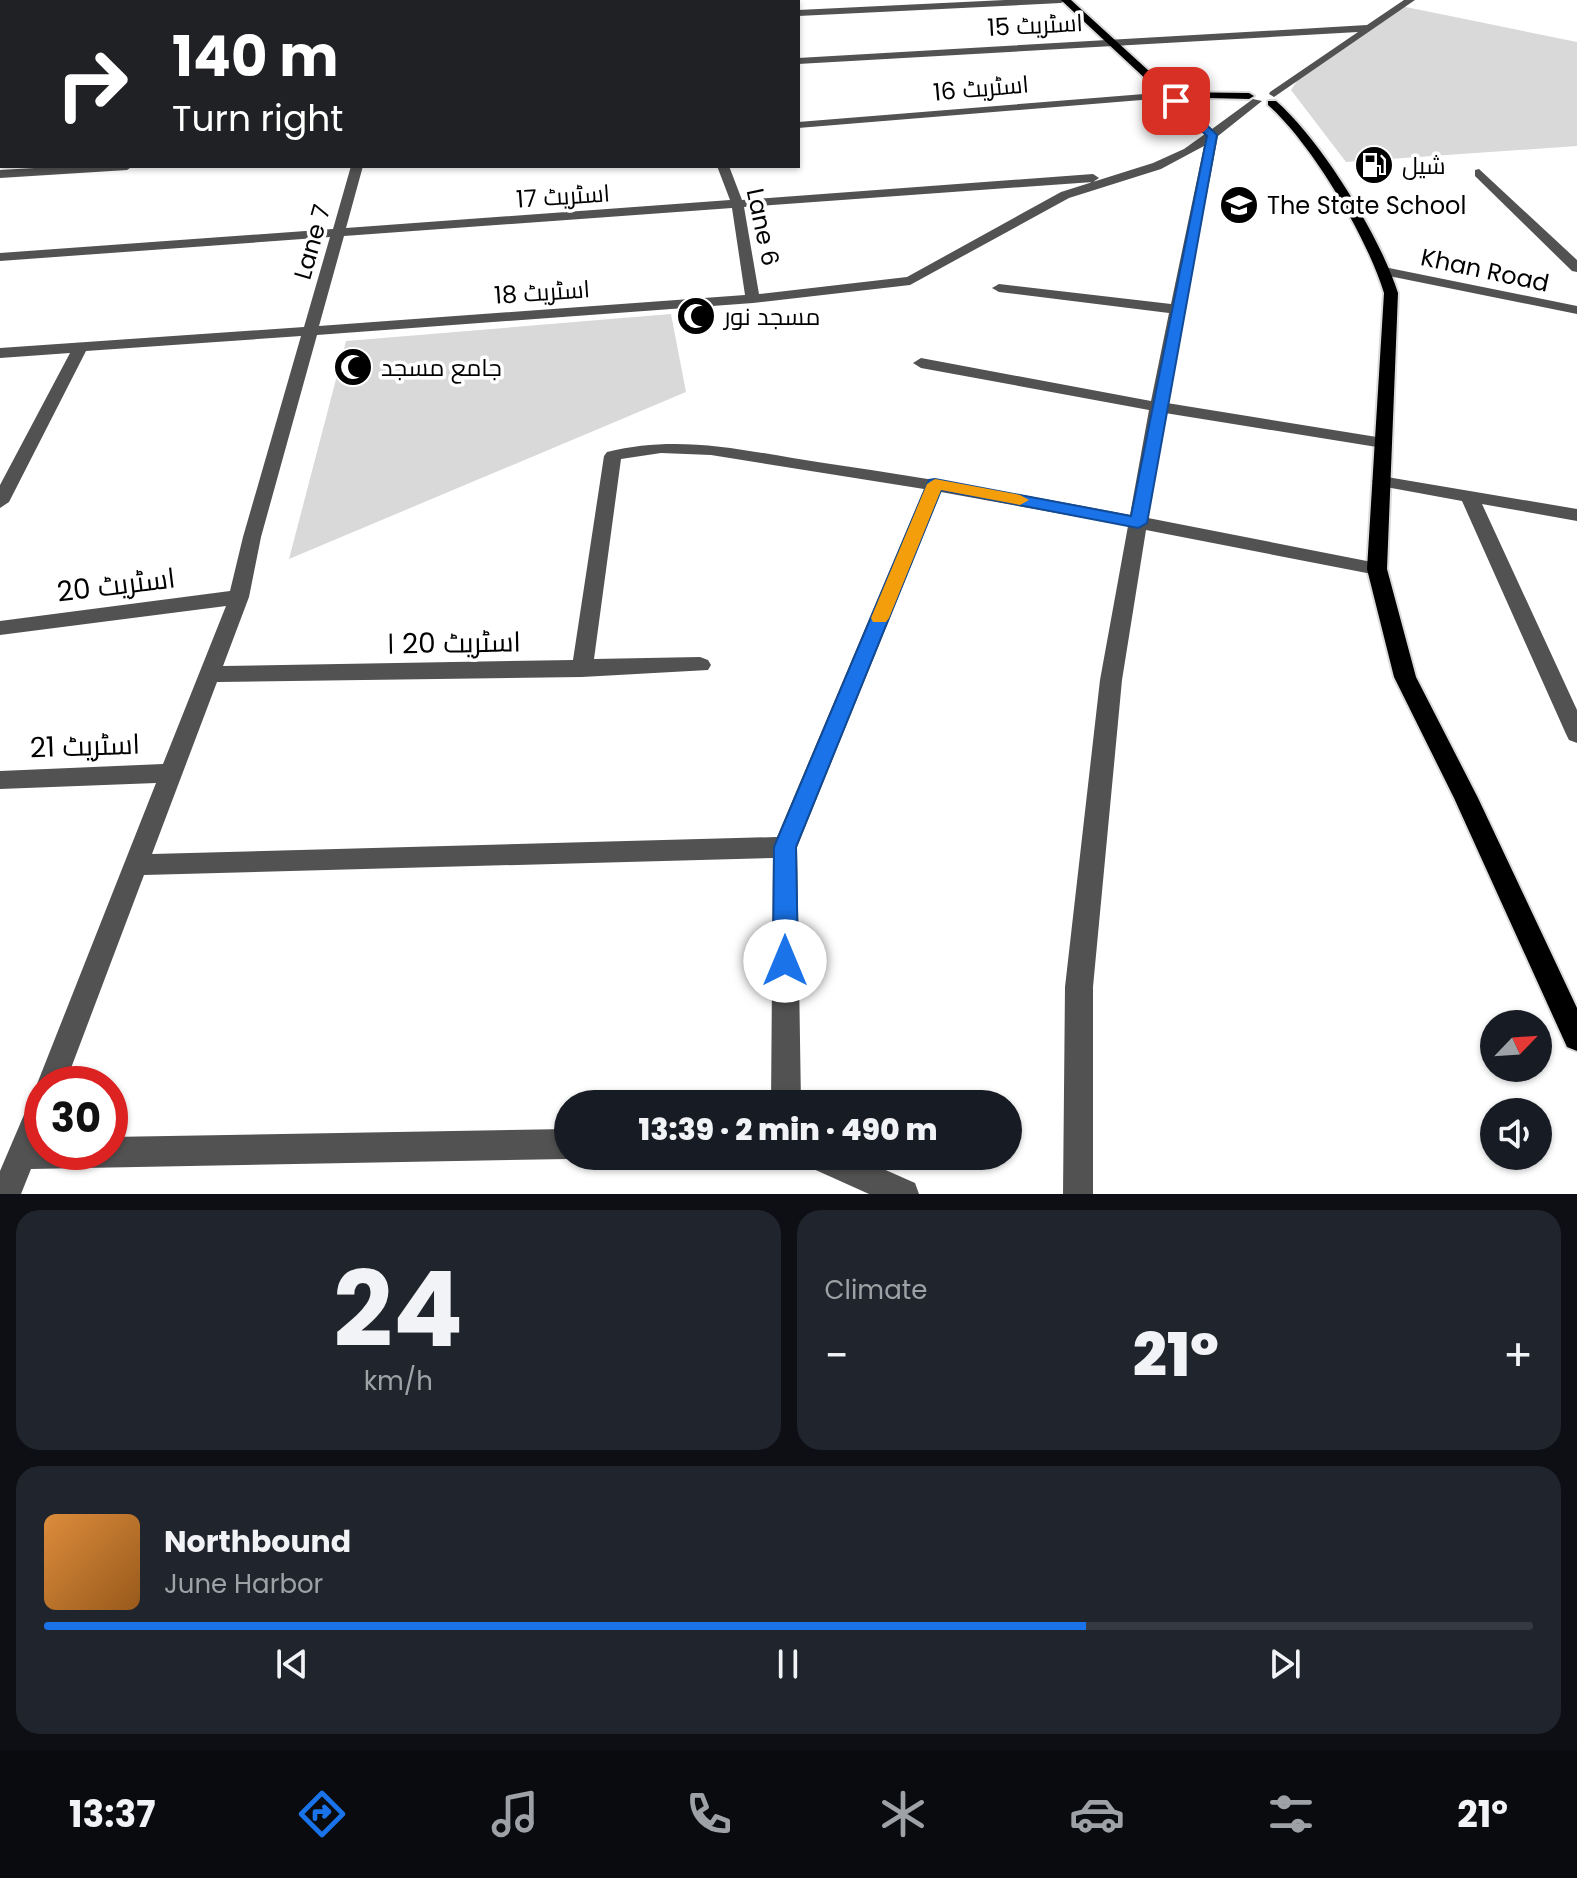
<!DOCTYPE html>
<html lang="en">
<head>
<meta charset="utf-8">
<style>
	:root { --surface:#171b24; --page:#20242c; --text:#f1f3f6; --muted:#9ea1a6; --line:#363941; --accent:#1a73e8 }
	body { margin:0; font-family:Poppins,Cairo,sans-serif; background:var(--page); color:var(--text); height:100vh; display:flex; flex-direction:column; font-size:30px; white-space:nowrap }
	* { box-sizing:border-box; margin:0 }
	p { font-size:26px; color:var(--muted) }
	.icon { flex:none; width:44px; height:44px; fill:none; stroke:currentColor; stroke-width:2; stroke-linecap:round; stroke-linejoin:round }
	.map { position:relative; height:1194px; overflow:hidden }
	.details { display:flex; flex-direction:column; gap:16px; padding:16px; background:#0d0f14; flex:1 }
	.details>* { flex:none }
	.banner { position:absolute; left:0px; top:0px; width:800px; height:168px; box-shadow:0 2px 6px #0004; background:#202124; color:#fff; overflow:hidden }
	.needle { width:52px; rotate:65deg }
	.fabs { position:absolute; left:1480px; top:1010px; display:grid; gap:16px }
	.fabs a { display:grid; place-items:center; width:72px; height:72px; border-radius:50%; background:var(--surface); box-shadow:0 2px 6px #0004; font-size:40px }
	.speed { position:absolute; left:24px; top:1066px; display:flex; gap:16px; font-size:40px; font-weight:700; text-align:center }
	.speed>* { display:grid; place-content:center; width:104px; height:104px; border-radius:50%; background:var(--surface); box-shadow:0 2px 6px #0004; line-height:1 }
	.speed .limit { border:12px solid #d22; background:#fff; color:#111 }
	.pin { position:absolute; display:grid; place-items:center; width:68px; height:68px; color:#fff; margin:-34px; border-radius:16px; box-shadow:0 4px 12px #0006 }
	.me { position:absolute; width:88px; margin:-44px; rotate:0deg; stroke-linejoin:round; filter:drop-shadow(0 0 6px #0008) }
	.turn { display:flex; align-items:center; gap:28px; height:168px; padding:0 40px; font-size:36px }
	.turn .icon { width:104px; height:104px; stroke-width:2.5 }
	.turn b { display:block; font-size:56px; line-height:68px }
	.big { font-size:60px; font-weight:800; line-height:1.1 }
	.details .tile { flex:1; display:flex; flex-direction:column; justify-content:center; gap:12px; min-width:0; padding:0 28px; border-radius:24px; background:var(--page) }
	.details .dial { align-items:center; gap:0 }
	.dial b { font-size:104px; line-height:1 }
	.song { display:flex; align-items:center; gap:24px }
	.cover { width:96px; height:96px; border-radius:12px; background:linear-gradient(135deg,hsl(30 70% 55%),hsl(30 70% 35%)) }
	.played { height:8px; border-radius:4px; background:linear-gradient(90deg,var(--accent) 70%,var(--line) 70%) }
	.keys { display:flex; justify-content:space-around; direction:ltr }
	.heat { display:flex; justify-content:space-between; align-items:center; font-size:44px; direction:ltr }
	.details .tiles { flex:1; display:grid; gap:16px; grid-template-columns:1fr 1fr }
	.tile:last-child { grid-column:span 2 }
	.trip { position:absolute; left:554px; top:1090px; width:468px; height:80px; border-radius:40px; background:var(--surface); box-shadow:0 2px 6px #0004; font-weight:800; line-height:80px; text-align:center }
	.menu { display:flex; height:128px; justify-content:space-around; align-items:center; background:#090b0e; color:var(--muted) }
	.menu .icon { width:56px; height:56px }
	.menu .active { color:var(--accent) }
	.menu b { font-size:36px; color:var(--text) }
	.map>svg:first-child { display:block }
	.green { fill:#d9d9d9 }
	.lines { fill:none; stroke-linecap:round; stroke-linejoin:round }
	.major-casing { stroke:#dbdbdb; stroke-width:4 }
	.minor { fill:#525252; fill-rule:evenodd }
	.major { fill:#000; fill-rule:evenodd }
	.route { fill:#1a73e8; stroke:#114b97; stroke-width:2 }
	.slow { fill:#f59e0b }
	.labels { text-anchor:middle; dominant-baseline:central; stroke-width:7; stroke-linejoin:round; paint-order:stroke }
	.far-street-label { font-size:24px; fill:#000; stroke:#fff }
	.far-poi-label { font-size:24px; fill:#000; stroke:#fff; text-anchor:start }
	.street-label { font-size:28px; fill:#000; stroke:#fff }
</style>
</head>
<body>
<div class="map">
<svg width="1577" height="1194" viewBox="0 0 1577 1194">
	<rect width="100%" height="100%" fill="#fff"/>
	<g class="green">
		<path d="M1401 6 1577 42V146L1346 162 1291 90 1301 75Z"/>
		<path d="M671 314 686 392 289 559 346 341Z"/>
	</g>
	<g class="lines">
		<g class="major-casing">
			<g id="major">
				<path d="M1061 0H1071L1172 92 1249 93 1254 96 1249 99 1165 97Z"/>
				<path d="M1268 101H1276C1321 140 1380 236 1398 293L1387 569 1416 677 1478 798 1577 1008V1051L1567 1047 1454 798 1394 677 1367 569 1384 293C1367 237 1312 144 1268 105Z"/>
			</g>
		</g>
		<g class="minor">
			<path d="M121 0H177L119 2Z"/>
			<path d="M198 0H211L196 2Z"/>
			<path d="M225 0H237L223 2Z"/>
			<rect x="389" y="0" width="10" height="2"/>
			<path d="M660 0H670L671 2H661Z"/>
			<path d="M1005 0H1066L1061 3 798 16V10Z"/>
			<path d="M1404 0H1415L1274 97 1269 94 1270 92 1358 32 798 64V58L1367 25Z"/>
			<rect x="0" y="4" width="2" height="6"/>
			<rect x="0" y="50" width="2" height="6"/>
			<rect x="0" y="84" width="2" height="6"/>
			<path d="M1169 92 1212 129 1253 99 1262 101 1218 136 1167 403 1383 438 1392 443 1383 448 1165 413 1148 518 1377 563 1387 569 1377 575 1146 530 1122 680 1093 987V1194H1063L1065 987 1100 680 1128 526 941 492 797 847 801 1104H771L773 858 144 875 65 1084H42V1152H110V1137L568 1129V1156H575L568 1159 31 1169 21 1194H0V1171L32 1096 40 1092 37 1084 156 783 0 789V771L163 764 226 606 0 635V621L230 591 243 537 301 336 86 351 9 502 0 508V485L70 353 0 358V348L304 327 330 237 0 261V253L333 229 351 166H363L346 228 730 200 717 166H729L742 200 1093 174 1099 178 1093 182 744 207 759 294 907 277 1061 192 1153 163 1184 149 1205 134 1166 98 798 128V122ZM1204 146 1171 304 999 284 992 288 999 292 1169 313 1151 401 921 358 913 363 921 368 1149 410 1130 515C1028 495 927 478 824 463 748 452 683 433 607 452L604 456 573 660 223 666 249 597 261 537 317 335 753 303 910 285 1069 198 1161 169ZM732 208 745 295 319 326 344 236ZM661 453 711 455 924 489 777 837 152 854 217 682 582 677 708 670 711 665 708 660 700 657 594 659 621 459Z"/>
			<path d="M69 166H133L127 170 0 178V170Z"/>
			<path d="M1479 169 1577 260V272L1572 271 1475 176V170Z"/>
			<path d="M1384 267 1577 306V314L1379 274 1377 271Z"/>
			<path d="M1381 476 1577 509V521L1482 504 1577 710V743L1569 740 1566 734 1462 501 1375 485 1372 481Z"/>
			<path d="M805 1156H854L915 1183 919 1194H869L809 1167Z"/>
		</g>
		<use href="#major" class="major"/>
	</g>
	<path class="route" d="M1173 99H1180L1217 135 1147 523 1138 528 941 490 796 847 798 961 794 969 785 972 777 969 773 961 774 847 929 480 935 479 1131 516 1207 136 1173 103Z"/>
	<path class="slow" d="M935 479 1020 495 1029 500 1020 505 941 490 889 618 886 622H873L871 618 927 484Z"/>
	<defs>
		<g id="fuel-disc" transform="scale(2)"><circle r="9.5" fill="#000" stroke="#fff"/><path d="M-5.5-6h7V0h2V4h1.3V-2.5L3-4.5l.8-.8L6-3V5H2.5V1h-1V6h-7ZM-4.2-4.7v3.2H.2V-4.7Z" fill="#fff"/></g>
		<g id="school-disc" transform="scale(2)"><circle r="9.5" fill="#000" stroke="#fff"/><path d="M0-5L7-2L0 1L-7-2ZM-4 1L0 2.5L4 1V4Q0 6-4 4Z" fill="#fff"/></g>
		<g id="mosque-disc" transform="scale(2)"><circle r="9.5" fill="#000" stroke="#fff"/><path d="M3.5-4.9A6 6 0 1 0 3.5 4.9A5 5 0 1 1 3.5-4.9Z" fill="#fff"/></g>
	</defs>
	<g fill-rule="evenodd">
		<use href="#fuel-disc" x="1374" y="165"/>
		<use href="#school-disc" x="1239" y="205"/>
		<use href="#mosque-disc" x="696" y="316"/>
		<use href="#mosque-disc" x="353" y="367"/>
	</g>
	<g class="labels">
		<g class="far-street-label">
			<text transform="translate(1035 25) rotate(-3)">اسٹریٹ 15</text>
			<text transform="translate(981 88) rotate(-5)">اسٹریٹ 16</text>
			<text transform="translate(563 196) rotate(-4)">اسٹریٹ 17</text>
			<text transform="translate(763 227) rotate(78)">Lane 6</text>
			<text transform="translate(312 242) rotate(-74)">Lane 7</text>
			<text transform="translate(1485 270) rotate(12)">Khan Road</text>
			<text transform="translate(542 292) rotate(-4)">اسٹریٹ 18</text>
		</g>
		<g class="far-poi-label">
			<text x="1402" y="165">شیل</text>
			<text x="1267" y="205">The State School</text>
			<text x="724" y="316">مسجد نور</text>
			<text x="381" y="367">جامع مسجد</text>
		</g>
		<g class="street-label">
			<text transform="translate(116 585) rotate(-7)">اسٹریٹ 20</text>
			<text transform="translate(454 643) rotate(-1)">اسٹریٹ 20 ا</text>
			<text transform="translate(85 746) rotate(-2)">اسٹریٹ 21</text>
		</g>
	</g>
</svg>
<div class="fabs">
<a><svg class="needle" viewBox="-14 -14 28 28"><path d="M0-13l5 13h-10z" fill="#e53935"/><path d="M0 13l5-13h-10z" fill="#9ea1a6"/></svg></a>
<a><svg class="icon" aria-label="sound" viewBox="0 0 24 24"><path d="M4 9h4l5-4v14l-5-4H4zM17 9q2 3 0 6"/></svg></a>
</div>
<div class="speed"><div class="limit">30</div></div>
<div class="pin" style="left:1176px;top:101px;background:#d93025"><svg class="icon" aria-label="arrive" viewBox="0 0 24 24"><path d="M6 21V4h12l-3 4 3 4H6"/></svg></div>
<svg class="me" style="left:785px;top:961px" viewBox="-20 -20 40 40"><circle r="19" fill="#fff"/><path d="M0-13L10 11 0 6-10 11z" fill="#1a73e8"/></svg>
<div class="trip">13:39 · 2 min · 490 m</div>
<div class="banner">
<div class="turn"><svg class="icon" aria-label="right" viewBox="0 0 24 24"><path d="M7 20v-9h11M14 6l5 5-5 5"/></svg><div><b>140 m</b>Turn right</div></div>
</div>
</div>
<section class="details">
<div class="tiles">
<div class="tile dial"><b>24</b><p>km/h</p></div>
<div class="tile"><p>Climate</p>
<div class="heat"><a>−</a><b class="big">21°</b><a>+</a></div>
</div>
<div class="tile">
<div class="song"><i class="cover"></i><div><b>Northbound</b><p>June Harbor</p></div></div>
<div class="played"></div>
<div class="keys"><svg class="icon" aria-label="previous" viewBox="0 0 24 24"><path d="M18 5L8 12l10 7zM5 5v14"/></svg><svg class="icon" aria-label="pause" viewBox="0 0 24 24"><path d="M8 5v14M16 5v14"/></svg><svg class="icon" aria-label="next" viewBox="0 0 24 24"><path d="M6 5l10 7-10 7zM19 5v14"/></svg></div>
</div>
</div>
</section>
<nav class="menu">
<b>13:37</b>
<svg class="icon active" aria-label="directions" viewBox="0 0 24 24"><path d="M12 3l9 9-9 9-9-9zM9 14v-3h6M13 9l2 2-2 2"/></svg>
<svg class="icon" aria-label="music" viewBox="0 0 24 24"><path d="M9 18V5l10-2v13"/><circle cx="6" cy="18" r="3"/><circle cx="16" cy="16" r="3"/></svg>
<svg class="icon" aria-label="phone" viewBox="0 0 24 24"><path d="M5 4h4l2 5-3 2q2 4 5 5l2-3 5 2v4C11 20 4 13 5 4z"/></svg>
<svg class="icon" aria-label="climate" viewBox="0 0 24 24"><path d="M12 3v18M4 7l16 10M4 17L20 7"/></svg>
<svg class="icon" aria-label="car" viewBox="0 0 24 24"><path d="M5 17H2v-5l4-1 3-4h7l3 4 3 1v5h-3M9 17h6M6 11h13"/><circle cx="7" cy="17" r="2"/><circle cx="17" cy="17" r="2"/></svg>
<svg class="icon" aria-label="filters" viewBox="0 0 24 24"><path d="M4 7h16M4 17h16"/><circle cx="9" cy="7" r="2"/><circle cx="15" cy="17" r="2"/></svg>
<b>21°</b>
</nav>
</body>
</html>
